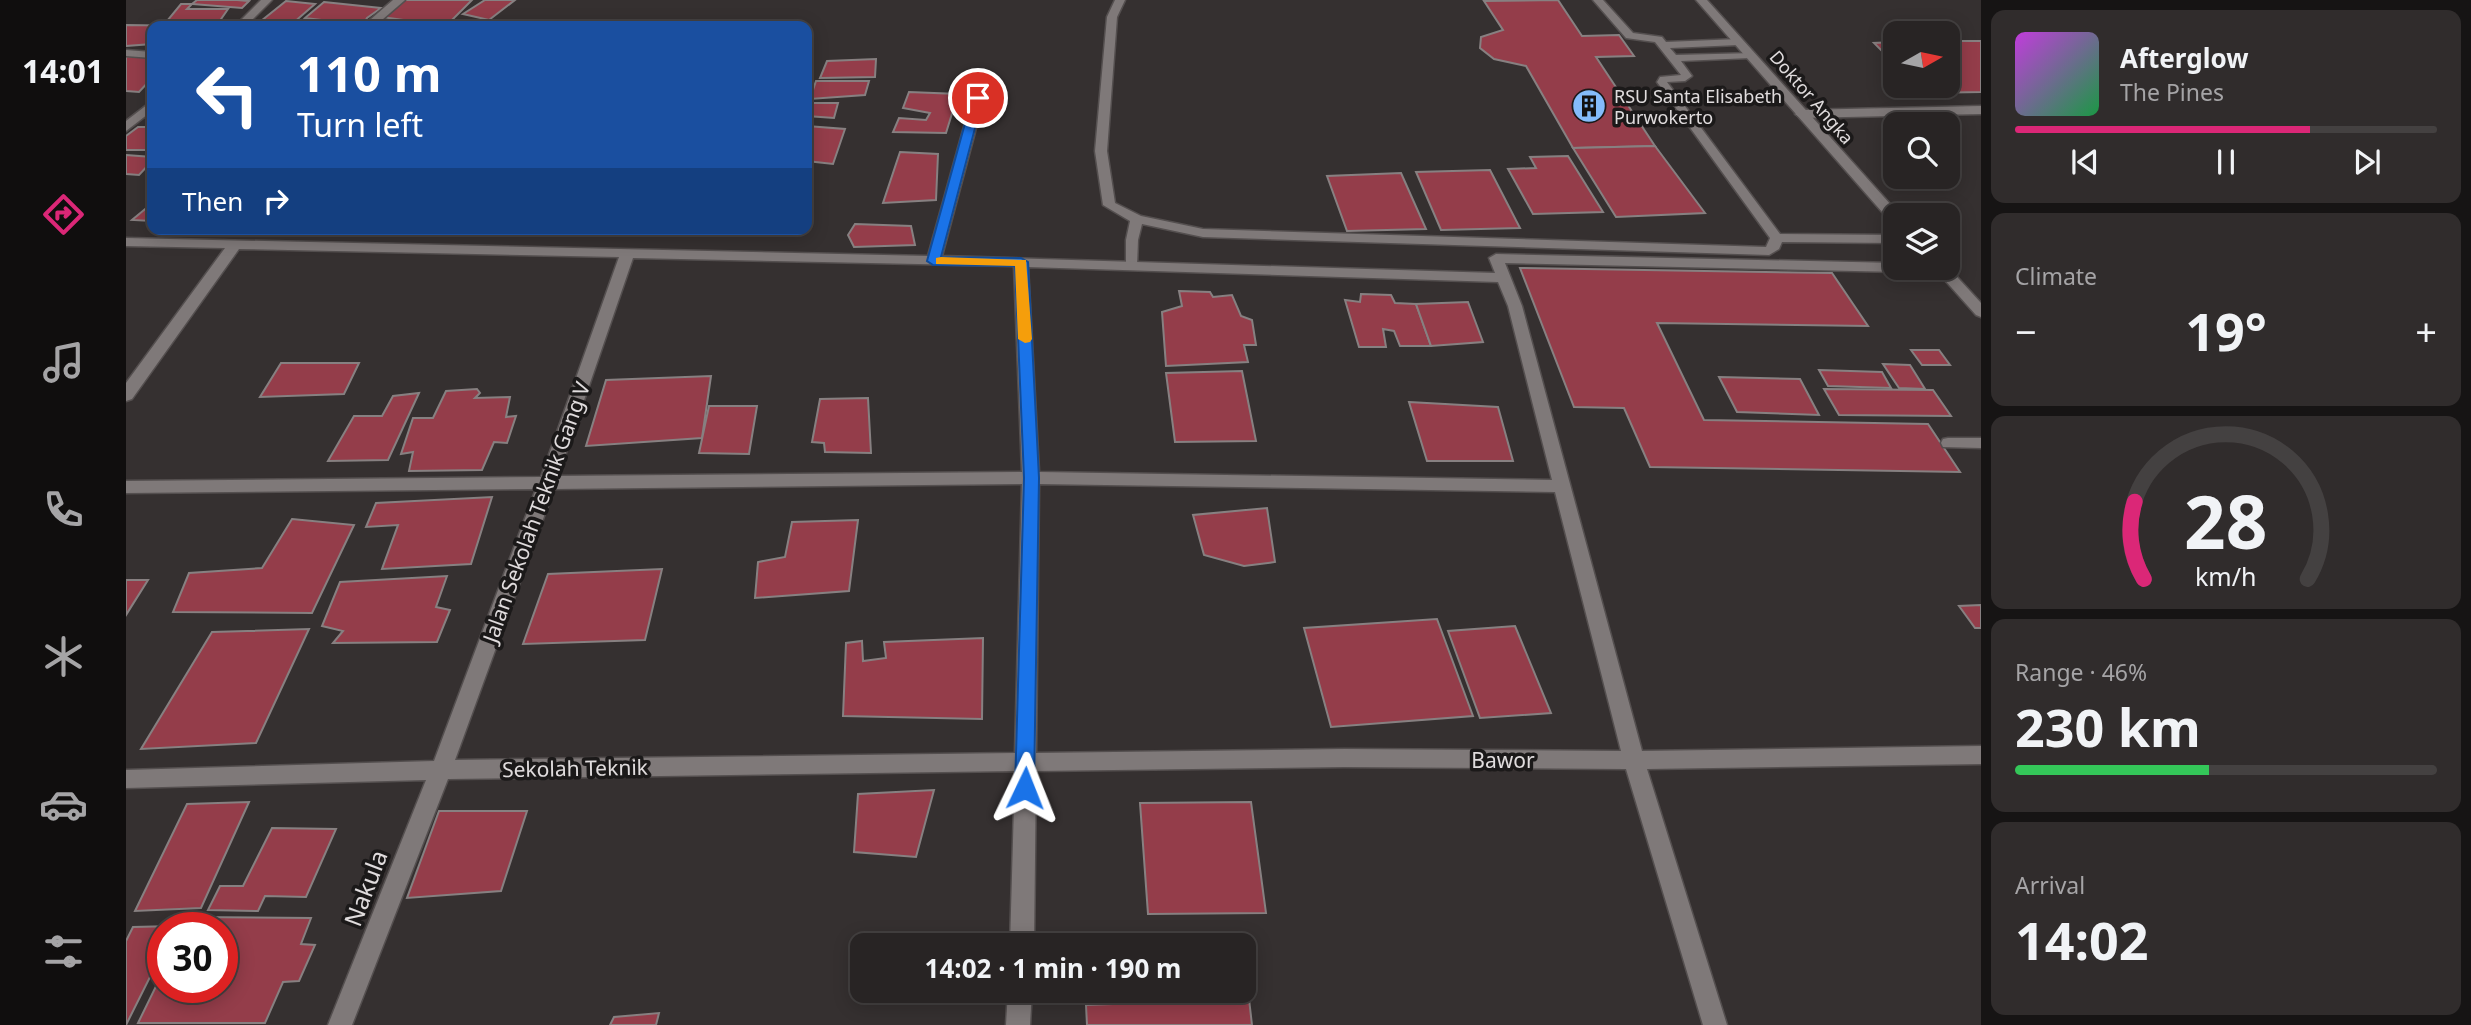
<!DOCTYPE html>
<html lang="en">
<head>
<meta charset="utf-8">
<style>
	:root { --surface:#282424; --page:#302c2c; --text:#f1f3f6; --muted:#a5a4a6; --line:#444141; --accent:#db2777 }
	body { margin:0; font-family:"Noto Sans",sans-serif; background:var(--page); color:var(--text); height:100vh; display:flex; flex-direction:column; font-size:26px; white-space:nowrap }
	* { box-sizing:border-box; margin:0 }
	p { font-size:23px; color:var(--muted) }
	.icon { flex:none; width:38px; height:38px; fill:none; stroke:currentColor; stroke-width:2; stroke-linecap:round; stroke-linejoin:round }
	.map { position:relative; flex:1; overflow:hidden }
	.sheet { display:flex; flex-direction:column; gap:10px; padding:10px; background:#161414; width:490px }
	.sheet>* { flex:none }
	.hud { position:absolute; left:21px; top:21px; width:665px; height:214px; border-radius:14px; box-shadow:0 4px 18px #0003,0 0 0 2px var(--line); background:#1a4fa0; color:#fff; overflow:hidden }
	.needle { width:46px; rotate:81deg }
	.fabs { position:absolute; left:1757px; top:21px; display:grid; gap:14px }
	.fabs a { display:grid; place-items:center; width:77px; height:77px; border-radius:14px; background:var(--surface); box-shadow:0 4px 18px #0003,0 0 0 2px var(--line); font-size:35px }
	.speed { position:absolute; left:21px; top:912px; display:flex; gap:14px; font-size:35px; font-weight:700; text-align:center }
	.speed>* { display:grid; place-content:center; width:91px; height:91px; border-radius:50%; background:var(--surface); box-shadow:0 4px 18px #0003,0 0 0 2px var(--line); line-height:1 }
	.speed .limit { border:10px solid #d22; background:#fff; color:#111 }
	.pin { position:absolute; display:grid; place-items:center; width:60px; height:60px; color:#fff; margin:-30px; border:4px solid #fff; border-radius:50%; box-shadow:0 2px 7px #0007 }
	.me { position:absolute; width:77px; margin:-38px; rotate:2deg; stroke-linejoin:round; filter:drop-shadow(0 0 5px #0008) }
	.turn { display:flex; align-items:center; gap:24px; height:147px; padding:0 35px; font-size:32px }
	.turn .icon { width:91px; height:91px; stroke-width:2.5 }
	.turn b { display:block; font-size:49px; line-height:60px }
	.then { display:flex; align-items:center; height:66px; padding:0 35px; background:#0003; gap:14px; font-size:26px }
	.big { font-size:52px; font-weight:700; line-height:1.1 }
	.sheet .card { flex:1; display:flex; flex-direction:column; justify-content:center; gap:10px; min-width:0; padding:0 24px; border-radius:14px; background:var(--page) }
	.sheet .dial { align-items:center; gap:0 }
	.dial svg { height:182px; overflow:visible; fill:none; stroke:var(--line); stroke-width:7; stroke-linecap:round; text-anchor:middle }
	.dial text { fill:var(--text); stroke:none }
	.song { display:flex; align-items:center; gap:21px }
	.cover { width:84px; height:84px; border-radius:10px; background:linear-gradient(135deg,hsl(290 70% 55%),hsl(140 70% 35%)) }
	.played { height:7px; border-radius:4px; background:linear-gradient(90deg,var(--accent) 70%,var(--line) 70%) }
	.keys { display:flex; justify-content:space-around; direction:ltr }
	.heat { display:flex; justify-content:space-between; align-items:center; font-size:38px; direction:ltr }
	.charge { height:10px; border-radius:5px; background:linear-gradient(90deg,#34c759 46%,var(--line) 0) }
	.trip { position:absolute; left:724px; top:933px; width:406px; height:70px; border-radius:14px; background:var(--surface); box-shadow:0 4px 18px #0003,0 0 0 2px var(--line); font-weight:700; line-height:70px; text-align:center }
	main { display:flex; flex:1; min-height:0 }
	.tabs { display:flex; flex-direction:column; width:126px; justify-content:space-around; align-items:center; background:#100e0e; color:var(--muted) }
	.tabs .icon { width:49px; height:49px }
	.tabs .active { color:var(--accent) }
	.tabs b { font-size:32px; color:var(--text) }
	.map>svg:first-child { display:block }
	.building { fill:#943d4a; stroke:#878081; stroke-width:2 }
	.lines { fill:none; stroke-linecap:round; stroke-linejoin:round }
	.service-casing { stroke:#544f4f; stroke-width:3 }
	.minor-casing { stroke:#544f4f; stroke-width:3 }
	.tertiary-casing { stroke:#544f4f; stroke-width:3 }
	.service { fill:#7f7979; fill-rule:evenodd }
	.minor { fill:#7f7979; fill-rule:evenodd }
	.tertiary { fill:#7f7979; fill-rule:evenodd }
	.route { fill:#1a73e8; stroke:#114b97; stroke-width:2 }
	.slow { fill:#f59e0b }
	.labels { text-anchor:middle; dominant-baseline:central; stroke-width:7; stroke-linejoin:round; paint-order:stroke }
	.far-poi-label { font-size:18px; fill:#e0dcdd; stroke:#1b1919; text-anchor:start }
	.far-street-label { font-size:18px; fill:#e0dcdd; stroke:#1b1919 }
	.street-label { font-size:21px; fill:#e0dcdd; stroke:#1b1919 }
	.near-street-label { font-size:24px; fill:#e0dcdd; stroke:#1b1919 }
</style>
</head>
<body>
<main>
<nav class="tabs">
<b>14:01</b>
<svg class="icon active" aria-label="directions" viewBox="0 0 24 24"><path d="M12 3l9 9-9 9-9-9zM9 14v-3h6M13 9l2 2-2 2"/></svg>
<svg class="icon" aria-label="music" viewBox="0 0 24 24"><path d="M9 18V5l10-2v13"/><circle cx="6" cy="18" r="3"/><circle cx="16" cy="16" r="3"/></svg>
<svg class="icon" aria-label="phone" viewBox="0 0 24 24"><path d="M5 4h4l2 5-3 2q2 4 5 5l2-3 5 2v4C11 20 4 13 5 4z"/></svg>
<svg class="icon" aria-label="climate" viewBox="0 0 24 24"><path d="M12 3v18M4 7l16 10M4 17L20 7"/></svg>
<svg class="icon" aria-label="car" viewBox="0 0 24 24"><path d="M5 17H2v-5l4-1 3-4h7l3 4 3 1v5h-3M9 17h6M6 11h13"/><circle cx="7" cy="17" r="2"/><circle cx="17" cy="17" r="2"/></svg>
<svg class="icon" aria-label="filters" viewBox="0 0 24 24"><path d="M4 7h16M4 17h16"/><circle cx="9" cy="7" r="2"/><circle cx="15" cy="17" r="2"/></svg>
</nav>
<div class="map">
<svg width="1855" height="1025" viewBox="0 0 1855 1025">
	<rect width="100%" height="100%" fill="#353030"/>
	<g class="building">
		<path d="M71 0H111L123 1 116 8 66 4Z"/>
		<path d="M277 0H346L320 26 256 17Z"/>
		<path d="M359 0H389L363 20 337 14Z"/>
		<path d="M1432 0 1456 36 1493 35 1508 56 1470 57 1529 146 1447 148 1400 66 1368 59 1354 48 1355 37 1377 30 1358 1Z"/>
		<path d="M160 1 189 4 166 24 135 21Z"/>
		<path d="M198 2 255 8 241 18 237 25 179 18Z"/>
		<path d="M55 4H66L61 9H102L93 22 41 21Z"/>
		<path d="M0 25 70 26H26V44L0 46Z"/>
		<path d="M1822 41H1855V92L1799 93 1792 86H1822Z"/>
		<path d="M1769 42V64L1748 43Z"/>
		<path d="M0 56 26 57V78L13 92 0 91Z"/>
		<path d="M750 59 749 77 694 78 701 61Z"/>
		<path d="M690 81H743L739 95 684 99Z"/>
		<path d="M783 92 832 94 820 133 767 132 773 118 800 120 804 113 777 108Z"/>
		<path d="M681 103H712L708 118 681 116Z"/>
		<path d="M681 126 719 129 707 164 681 161Z"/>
		<path d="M12 127H26V150H0V136Z"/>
		<path d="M1529 146 1579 213 1490 217 1447 148Z"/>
		<path d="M774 152 812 154 810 200 757 203Z"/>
		<path d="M0 155 26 157V161L13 175 0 174Z"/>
		<path d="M1442 156 1477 212 1407 214 1382 169 1410 168 1404 157Z"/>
		<path d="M1364 170 1394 228 1315 230 1290 172Z"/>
		<path d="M1275 173 1300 229 1221 231 1201 176Z"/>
		<path d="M26 204V221L6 220 24 205Z"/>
		<path d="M729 224 785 226 789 245 728 247 722 235Z"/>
		<path d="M1394 268 1706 273 1742 326 1531 323 1578 420 1802 424 1834 472 1524 467 1498 408 1448 407Z"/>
		<path d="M1053 291 1084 292 1087 297 1106 295 1115 316 1126 320 1130 345H1118L1122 362 1040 366 1036 312 1056 306Z"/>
		<path d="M1235 294 1265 295 1269 303 1290 304 1305 346H1274L1268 331 1257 329 1260 347H1233L1219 300 1234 302Z"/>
		<path d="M1342 302 1357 342 1305 346 1290 304Z"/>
		<path d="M1785 350H1813L1824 365H1796Z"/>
		<path d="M155 363H233L218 394 134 397Z"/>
		<path d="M1757 364 1784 365 1799 389 1773 388Z"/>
		<path d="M1693 370 1756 372 1765 388 1702 386Z"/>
		<path d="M1116 371 1130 441 1049 442 1040 373Z"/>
		<path d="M585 376 576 438 460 446 480 380Z"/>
		<path d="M1593 377 1674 379 1693 415 1611 412Z"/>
		<path d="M351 389 354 393 349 398 384 397 380 417 390 416 381 443 368 442 356 470 283 471 287 452 275 454 287 418H307L320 391Z"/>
		<path d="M1698 389 1807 390 1825 416 1713 415Z"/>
		<path d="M293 393 262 460 202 461 228 416H256L267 396Z"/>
		<path d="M742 398 745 453 699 452 698 443 686 442 694 399Z"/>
		<path d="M1283 402 1372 407 1387 461H1301Z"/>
		<path d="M583 406H631L623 454 573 453Z"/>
		<path d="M366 497 345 564 256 569 272 525 240 527 250 503Z"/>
		<path d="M1141 508 1149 562 1118 566 1078 555 1067 515Z"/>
		<path d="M166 519 228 525 186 613 47 612 63 573 136 568Z"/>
		<path d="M732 520 723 591 629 598 632 562 659 557 666 522Z"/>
		<path d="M536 569 519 640 397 644 422 574Z"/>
		<path d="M321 576 310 607 324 610 311 642 207 643 217 631 196 626 214 582Z"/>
		<path d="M0 580H22L0 615Z"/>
		<path d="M1855 605V628H1849L1833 606Z"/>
		<path d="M1311 619 1347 716 1205 727 1178 628Z"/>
		<path d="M1389 626 1425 713 1354 718 1322 631Z"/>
		<path d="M183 629 130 743 15 749 86 632Z"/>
		<path d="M857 638 856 719 717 716 720 643 736 641 737 661 760 658 758 642Z"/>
		<path d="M808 790 790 857 728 852 732 794Z"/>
		<path d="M123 802 75 908 9 911 61 804Z"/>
		<path d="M1125 802 1140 913 1022 914 1014 803Z"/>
		<path d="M313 811H401L375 891 281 898Z"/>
		<path d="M146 828 210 829 180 897 139 896 132 911 82 910 94 886H117Z"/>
		<path d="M64 917 185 918 175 944 189 945 173 981 157 982 139 1023H12L37 972V987H96V928H59Z"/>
		<path d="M48 926 37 928V951L0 1025V941L7 927Z"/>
		<path d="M1070 936 1071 945H961V941Z"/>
		<path d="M960 990H1076L1077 1001 960 1005Z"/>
		<path d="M1123 999 1126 1025H961L960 1005Z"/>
		<path d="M533 1013 530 1025H484L488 1017Z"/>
	</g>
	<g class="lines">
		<g class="service-casing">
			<g id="service">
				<path d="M989 0H999L991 17 981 151 989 203 1015 216 1077 229 1640 247 1644 238 1531 82 1534 77 1555 75 1529 42 1500 38 1467 0H1477L1507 33 1536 37 1540 42 1612 39 1617 42 1612 45 1544 48 1550 55 1628 53V57L1624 58 1555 61 1566 76 1559 81 1541 82 1654 234 1769 235V243L1656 242 1653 249 1643 255 1077 237 1016 224 1012 240 1011 266 1010 269H1000V240L1004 221 977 205 969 151 981 17Z"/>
				<path d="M1822 438H1855V448L1817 447 1815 443 1817 439Z"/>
			</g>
		</g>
		<g class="minor-casing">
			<g id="minor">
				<path d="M135 0H146L120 26H109Z"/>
				<path d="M267 0H279L249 26H237Z"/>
				<path d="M0 50 26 52V58L0 56Z"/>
				<path d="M852 94 858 98 816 256 1369 273 1363 258 1370 254 1769 263V268L1822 267 1821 272 1816 273 1379 263 1396 306 1516 751 1855 746V764L1521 769 1601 1025H1577L1500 769 1218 767 910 771 908 945H884L889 771 322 779 226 1025H202L300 780 0 788V770L308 761 410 489 0 493V481L415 477 493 257 113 249 6 399 0 401V383L99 248 0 246V238L802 256 846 98ZM507 258 888 266 896 472 432 476ZM902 267 1372 282 1382 306 1426 480 913 472ZM896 484 889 753 329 760 428 489ZM913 484 1429 492 1495 751 1218 749 910 753Z"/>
				<path d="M26 101V111L0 131V121Z"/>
				<path d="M1855 106V114L1675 118 1669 114 1675 110Z"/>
				<path d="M882 990H906L904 1025H880Z"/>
			</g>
		</g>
		<g class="tertiary-casing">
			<g id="tertiary">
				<path d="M1570 0H1581L1774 215H1769V222L1764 221Z"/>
				<path d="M1822 267 1855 303V317L1850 315 1808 268Z"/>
			</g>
		</g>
		<use href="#service" class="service"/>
		<use href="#minor" class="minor"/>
		<use href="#tertiary" class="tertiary"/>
	</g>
	<path class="route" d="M852 95 857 98 815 257 895 258 902 262 913 478 908 788 905 794 899 797 892 794 889 788 898 478 889 266 807 265 801 261 846 98Z"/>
	<path class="slow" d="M815 257 900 260 906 339 904 342 899 343 892 339 889 266 810 264V258Z"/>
	<defs>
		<g id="building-disc" transform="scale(1.75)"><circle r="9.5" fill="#84bcfb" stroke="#1b1919"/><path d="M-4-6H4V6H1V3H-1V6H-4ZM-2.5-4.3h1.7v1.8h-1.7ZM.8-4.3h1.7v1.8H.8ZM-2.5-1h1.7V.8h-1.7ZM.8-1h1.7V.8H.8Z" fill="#111"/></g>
	</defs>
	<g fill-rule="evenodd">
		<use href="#building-disc" x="1463" y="106"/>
	</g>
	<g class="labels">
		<g class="far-poi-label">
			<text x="1488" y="96">RSU Santa Elisabeth<tspan x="1488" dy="21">Purwokerto</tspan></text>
		</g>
		<g class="far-street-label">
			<text transform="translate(1686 97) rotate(49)">Doktor Angka</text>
		</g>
		<g class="street-label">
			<text transform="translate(410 512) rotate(-70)">Jalan Sekolah Teknik Gang V</text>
			<text x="1377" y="760">Bawor</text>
			<text transform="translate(449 768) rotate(-1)">Sekolah Teknik</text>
		</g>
		<g class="near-street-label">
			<text transform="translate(239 888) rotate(-69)">Nakula</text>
		</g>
	</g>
</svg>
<div class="fabs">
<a><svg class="needle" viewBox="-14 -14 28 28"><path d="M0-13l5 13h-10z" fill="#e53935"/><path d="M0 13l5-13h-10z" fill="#a5a4a6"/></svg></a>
<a><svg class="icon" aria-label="search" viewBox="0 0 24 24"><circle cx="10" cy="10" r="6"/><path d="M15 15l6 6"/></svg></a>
<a><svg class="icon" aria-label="layers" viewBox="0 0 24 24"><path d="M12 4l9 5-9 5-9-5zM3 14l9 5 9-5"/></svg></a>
</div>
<div class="speed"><div class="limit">30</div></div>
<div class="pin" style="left:852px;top:98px;background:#d93025"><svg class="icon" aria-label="arrive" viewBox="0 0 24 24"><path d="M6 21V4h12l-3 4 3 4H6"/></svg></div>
<svg class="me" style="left:899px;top:788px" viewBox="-20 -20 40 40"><path d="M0-17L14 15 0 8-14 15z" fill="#1a73e8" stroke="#fff" stroke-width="4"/></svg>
<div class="trip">14:02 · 1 min · 190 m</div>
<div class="hud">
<div class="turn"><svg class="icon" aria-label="left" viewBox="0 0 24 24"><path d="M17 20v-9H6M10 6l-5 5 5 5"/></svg><div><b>110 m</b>Turn left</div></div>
<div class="then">Then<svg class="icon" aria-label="right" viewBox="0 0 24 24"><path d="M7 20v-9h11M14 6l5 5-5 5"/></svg></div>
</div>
</div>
<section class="sheet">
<div class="card">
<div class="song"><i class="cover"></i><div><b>Afterglow</b><p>The Pines</p></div></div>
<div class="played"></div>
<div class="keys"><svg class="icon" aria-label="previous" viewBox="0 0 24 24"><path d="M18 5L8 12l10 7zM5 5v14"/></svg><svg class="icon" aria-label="pause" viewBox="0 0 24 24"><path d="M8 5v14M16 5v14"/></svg><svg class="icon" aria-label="next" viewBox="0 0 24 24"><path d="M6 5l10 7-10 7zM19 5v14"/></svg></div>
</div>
<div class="card"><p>Climate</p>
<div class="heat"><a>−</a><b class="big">19°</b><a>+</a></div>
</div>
<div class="card dial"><svg viewBox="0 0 100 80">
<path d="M14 69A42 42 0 1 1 86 69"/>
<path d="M14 69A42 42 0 0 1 10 35" stroke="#db2777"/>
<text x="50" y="56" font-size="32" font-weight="700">28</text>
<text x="50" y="72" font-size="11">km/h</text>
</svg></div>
<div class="card"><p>Range · 46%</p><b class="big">230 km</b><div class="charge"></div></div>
<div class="card"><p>Arrival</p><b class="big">14:02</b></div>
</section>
</main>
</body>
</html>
